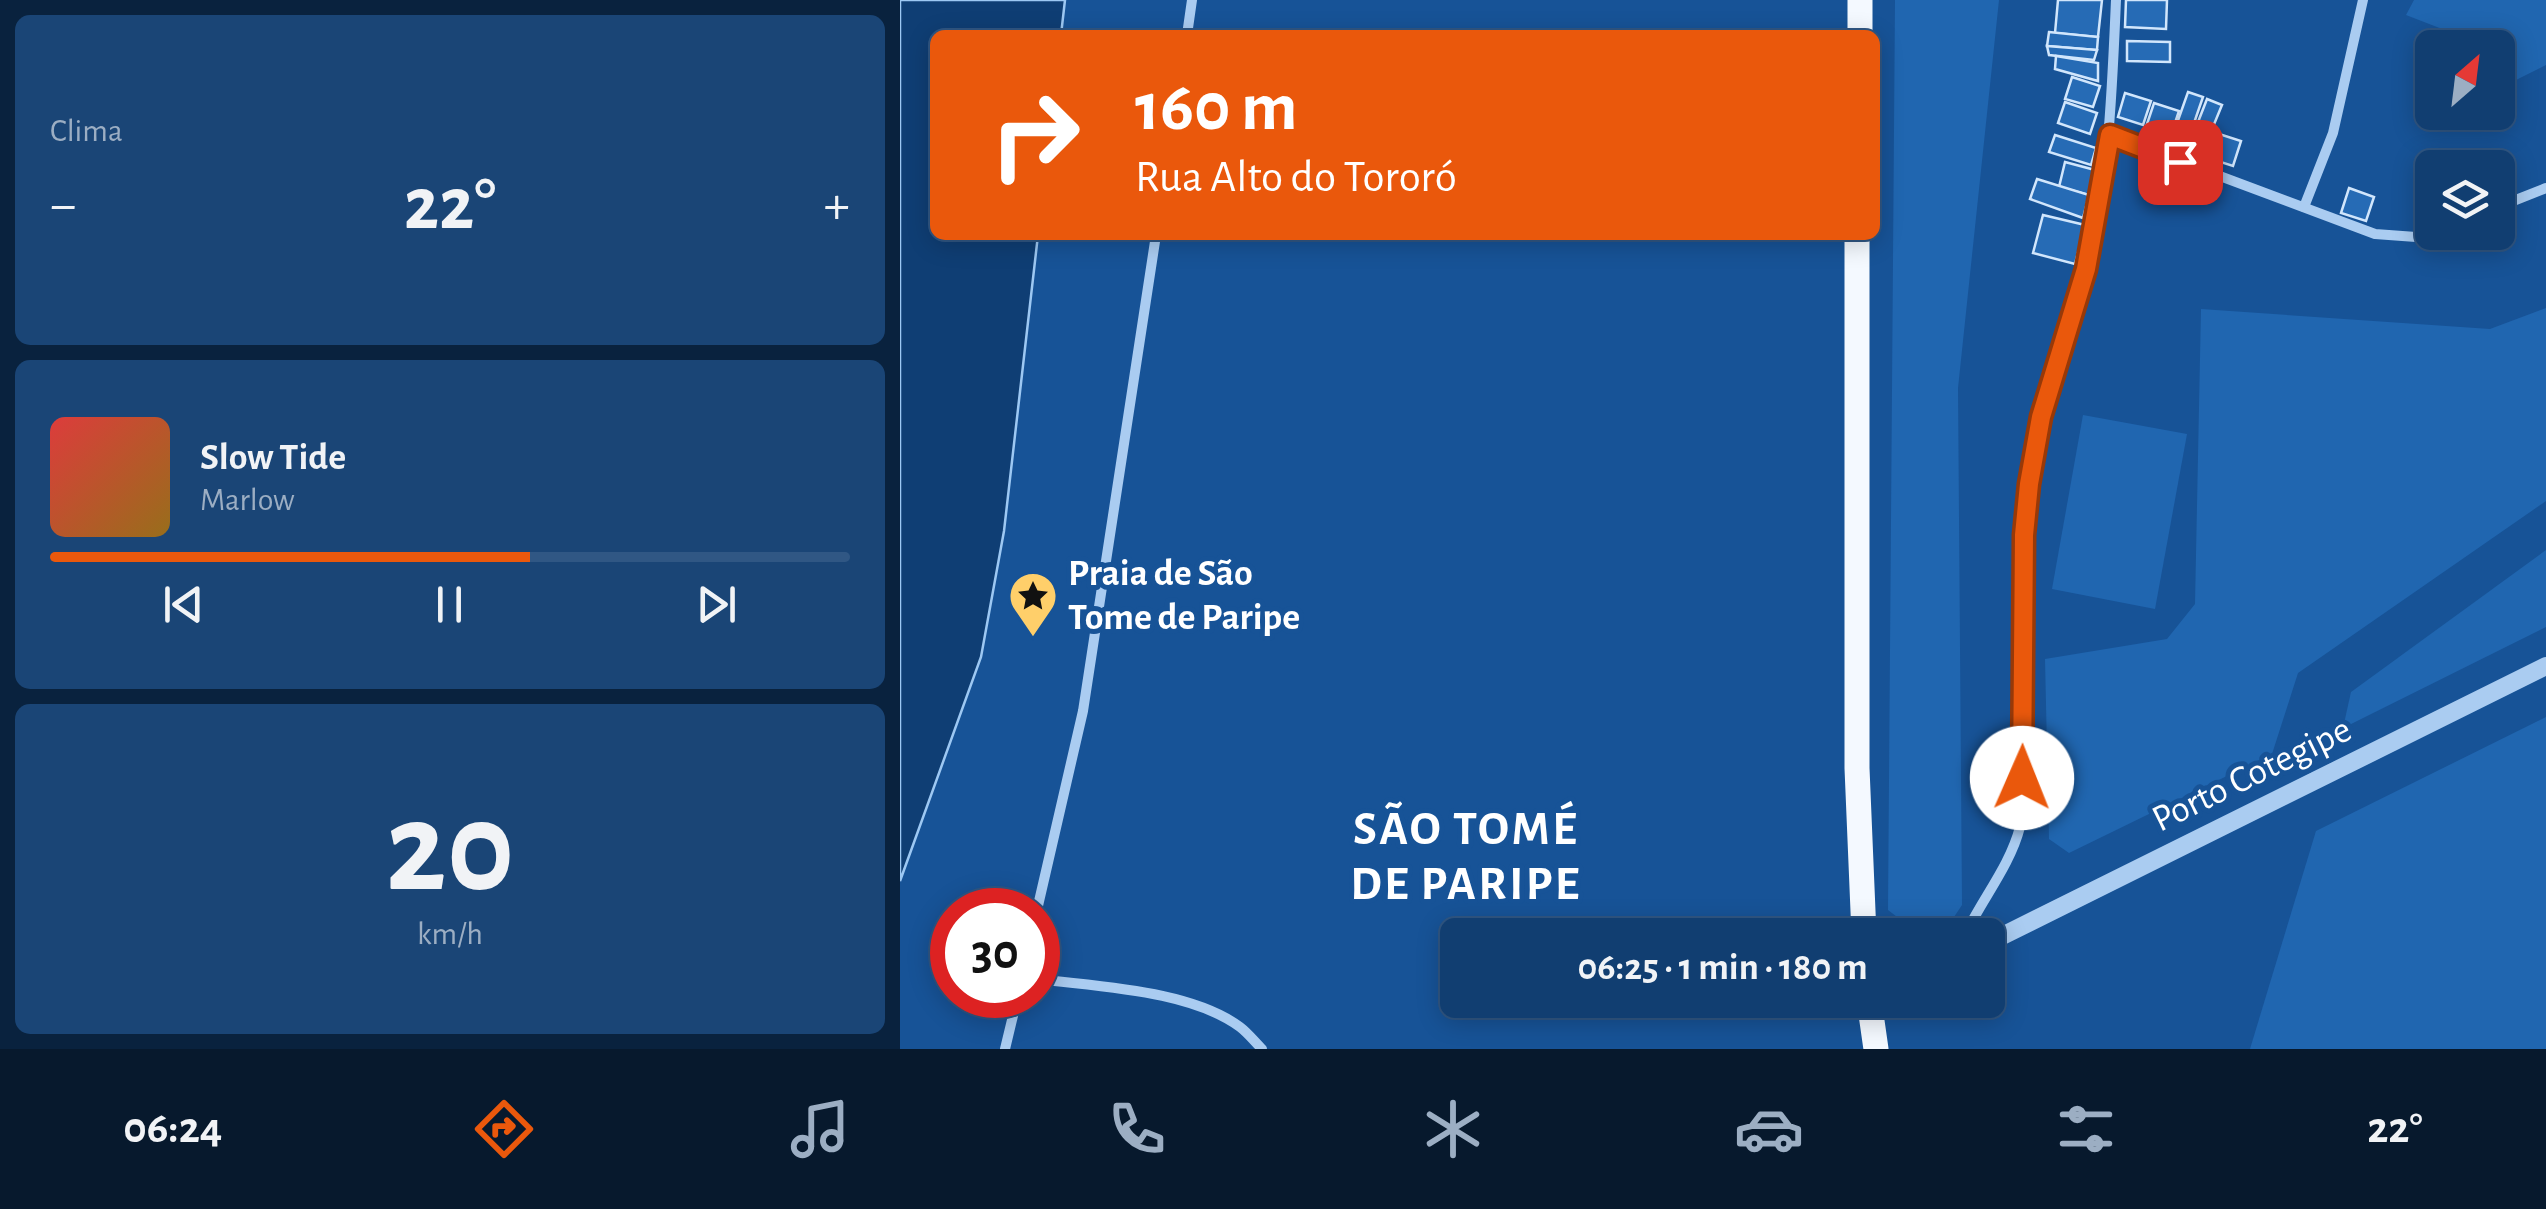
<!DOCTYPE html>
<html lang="pt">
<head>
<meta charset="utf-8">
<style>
	:root { --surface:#113e71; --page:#1a4576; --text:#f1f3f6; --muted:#9caec3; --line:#305784; --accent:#ea580c }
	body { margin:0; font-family:"Alegreya Sans",sans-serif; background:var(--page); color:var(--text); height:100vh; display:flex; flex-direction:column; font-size:38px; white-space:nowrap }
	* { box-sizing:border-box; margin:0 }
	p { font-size:32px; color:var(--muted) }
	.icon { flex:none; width:55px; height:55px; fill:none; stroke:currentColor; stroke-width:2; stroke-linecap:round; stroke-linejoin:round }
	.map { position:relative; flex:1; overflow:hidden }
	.details { display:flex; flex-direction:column; gap:15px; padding:15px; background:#09223e; width:900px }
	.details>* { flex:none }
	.guide { position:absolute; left:30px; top:30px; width:950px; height:210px; border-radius:15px; box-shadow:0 5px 25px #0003,0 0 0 2px var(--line); background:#ea580c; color:#fff; overflow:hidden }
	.needle { width:65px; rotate:28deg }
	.tools { position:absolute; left:1515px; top:30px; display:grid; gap:20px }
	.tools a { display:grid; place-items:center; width:100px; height:100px; border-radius:15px; background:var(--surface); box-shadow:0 5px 25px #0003,0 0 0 2px var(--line); font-size:50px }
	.speed { position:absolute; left:30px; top:888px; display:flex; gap:20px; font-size:50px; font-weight:700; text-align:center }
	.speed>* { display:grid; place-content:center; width:130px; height:130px; border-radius:50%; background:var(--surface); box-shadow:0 5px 25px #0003,0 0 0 2px var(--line); line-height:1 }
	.speed .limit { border:15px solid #d22; background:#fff; color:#111 }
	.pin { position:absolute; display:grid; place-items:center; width:85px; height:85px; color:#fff; margin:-42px; border-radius:20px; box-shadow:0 5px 15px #0006 }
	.me { position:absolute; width:110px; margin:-55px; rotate:1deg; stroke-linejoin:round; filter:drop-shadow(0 0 8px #0008) }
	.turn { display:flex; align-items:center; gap:35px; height:210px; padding:0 40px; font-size:45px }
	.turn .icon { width:130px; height:130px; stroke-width:2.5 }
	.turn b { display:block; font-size:70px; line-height:85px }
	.big { font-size:75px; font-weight:600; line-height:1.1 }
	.details .tile { flex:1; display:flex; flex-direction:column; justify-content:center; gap:15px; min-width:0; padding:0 35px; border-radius:15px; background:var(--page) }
	.details .dial { align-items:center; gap:0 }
	.dial b { font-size:130px; line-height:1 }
	.song { display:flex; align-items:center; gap:30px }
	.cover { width:120px; height:120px; border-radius:15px; background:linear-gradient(135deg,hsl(0 70% 55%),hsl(40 70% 35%)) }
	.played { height:10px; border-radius:5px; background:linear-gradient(90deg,var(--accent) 60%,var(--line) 60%) }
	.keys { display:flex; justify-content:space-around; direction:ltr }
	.heat { display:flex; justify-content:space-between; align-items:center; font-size:55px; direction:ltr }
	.trip { position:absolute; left:540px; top:918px; width:565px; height:100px; border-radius:15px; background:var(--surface); box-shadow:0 5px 25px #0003,0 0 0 2px var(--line); font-weight:600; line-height:100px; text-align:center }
	.tab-bar { display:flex; height:160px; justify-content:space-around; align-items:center; background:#07192d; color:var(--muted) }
	.tab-bar .icon { width:70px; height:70px }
	.tab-bar .active { color:var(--accent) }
	.tab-bar b { font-size:45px; color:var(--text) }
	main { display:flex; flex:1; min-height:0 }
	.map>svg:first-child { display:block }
	.green { fill:#2066b0 }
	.water { fill:#0f3e74; stroke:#9dc8f3; stroke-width:2.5 }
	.building { fill:#266bb5; stroke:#d1e6fc; stroke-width:2.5 }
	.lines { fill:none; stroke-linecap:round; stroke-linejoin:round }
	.minor { stroke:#aaccf1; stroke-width:10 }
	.tertiary { stroke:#aaccf1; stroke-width:18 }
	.primary { stroke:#f4f9ff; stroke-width:25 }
	.route-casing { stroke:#983908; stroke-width:25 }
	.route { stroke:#ea580c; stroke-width:18 }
	.labels { text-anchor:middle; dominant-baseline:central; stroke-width:10; stroke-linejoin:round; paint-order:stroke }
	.poi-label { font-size:38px; font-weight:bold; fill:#fff; stroke:#175397; text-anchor:start }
	.street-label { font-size:38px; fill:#fff; stroke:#175397 }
	.district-label { font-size:48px; font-weight:bold; letter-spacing:2.5px; fill:#fff; stroke:#175397 }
</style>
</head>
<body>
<main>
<section class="details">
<div class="tile"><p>Clima</p>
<div class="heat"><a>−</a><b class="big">22°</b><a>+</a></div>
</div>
<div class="tile">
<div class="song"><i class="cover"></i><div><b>Slow Tide</b><p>Marlow</p></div></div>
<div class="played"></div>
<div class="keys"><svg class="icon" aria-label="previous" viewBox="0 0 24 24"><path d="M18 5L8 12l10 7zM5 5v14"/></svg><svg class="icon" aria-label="pause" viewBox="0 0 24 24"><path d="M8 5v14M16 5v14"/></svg><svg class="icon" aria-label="next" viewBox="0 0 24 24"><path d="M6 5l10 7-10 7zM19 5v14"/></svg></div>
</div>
<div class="tile dial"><b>20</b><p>km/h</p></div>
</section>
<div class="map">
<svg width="1646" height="1049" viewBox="0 0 1646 1049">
	<rect width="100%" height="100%" fill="#175397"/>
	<g class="green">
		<path d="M995 0H1099L1058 388 1062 905 1044 932 1018 933 988 910Z"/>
		<path d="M1514 0H1646V65L1598 89V48L1550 47 1555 34 1506 15Z"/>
		<path d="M1646 308V501L1398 673 1372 754 1169 853 1149 839 1145 659 1267 639 1295 604 1301 309 1590 329Z"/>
		<path d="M1183 415 1287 434 1255 609 1152 589Z"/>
		<path d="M1646 550V627L1443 728 1451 692Z"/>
		<path d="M1646 717V1049H1350L1416 831Z"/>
	</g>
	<path class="water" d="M0 0H165L161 35H35V235H138L104 531 81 657 0 881Z"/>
	<g class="building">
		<path d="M1158 0H1202L1198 37 1155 33Z"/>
		<path d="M1226 0H1267L1266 29 1225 27Z"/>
		<path d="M1149 32 1198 37 1197 50 1147 46Z"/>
		<path d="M1227 41 1270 42V62L1227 61Z"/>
		<path d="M1147 46 1197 50 1194 60 1149 55Z"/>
		<path d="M1156 56 1198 63V81L1155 69Z"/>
		<path d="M1172 77 1200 86 1193 107 1165 99Z"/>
		<path d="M1288 92 1303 97 1285 149 1270 143Z"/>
		<path d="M1225 93 1251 101 1243 125 1218 117Z"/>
		<path d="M1307 99 1322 105 1303 151 1289 145Z"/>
		<path d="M1165 102 1197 113 1190 134 1158 123Z"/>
		<path d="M1254 103 1279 111 1271 135 1246 127Z"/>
		<path d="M1316 133 1341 141 1333 166 1308 158Z"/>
		<path d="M1155 135 1196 148 1191 165 1149 152Z"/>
		<path d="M1165 162 1195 170 1189 195 1159 187Z"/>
		<path d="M1137 179 1189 195 1183 218 1130 199Z"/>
		<path d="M1449 188 1474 197 1466 221 1441 213Z"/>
		<path d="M1143 215 1185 225 1175 264 1133 253Z"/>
	</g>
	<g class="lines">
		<g class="minor">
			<path d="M287 35 292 0"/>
			<path d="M1210 135 1475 234 1516 237 1534 232"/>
			<path d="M1404 207 1433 133 1463 0"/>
			<path d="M1598 207 1646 188"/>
			<path d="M137 910 183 711 256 235"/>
			<path d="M1065 935C1082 899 1110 866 1120 827 1126 798 1122 765 1123 735 1125 652 1119 567 1129 484 1138 411 1167 343 1186 272 1209 182 1212 92 1216 0"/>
			<path d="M138 979C198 987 290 990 340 1027 348 1033 355 1042 362 1049"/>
			<path d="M105 1049 118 995"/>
		</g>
		<path class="tertiary" d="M1088 943 1646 666"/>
		<g class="primary">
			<path d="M960 35V0"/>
			<path d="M957 235V768L964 935"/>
			<path d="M969 1000 976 1049"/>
		</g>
	</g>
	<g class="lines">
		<g class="route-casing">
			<path id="route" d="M1122 778 1124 535 1129 484 1141 417 1186 269 1210 135 1280 162"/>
		</g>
		<use href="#route" class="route"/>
	</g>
	<defs>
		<g id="sight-pin" transform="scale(2.5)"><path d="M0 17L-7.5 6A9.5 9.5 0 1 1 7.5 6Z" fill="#ffcf6a" stroke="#175397"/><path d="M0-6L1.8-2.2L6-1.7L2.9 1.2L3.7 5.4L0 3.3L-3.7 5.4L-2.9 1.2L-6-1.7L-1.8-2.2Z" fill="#111"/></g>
	</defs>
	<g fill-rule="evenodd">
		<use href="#sight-pin" x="133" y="596"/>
	</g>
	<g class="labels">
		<g class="poi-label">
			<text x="168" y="574">Praia de São<tspan x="168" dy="44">Tome de Paripe</tspan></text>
		</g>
		<g class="street-label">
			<text transform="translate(1352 775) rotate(-26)">Porto Cotegipe</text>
		</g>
		<g class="district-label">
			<text x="566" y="830">SÃO TOMÉ<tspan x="566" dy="55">DE PARIPE</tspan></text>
		</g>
	</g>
</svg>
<div class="tools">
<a><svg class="needle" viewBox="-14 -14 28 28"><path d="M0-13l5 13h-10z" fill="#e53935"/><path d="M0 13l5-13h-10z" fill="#9caec3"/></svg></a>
<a><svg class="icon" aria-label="layers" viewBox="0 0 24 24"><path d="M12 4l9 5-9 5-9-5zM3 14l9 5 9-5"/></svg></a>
</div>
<div class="speed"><div class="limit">30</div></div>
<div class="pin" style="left:1280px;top:162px;background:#d93025"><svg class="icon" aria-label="arrive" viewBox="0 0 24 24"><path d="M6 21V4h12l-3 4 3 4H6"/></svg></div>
<svg class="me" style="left:1122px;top:778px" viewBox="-20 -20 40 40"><circle r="19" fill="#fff"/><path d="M0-13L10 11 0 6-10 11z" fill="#ea580c"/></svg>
<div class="trip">06:25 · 1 min · 180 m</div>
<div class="guide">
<div class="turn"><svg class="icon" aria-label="right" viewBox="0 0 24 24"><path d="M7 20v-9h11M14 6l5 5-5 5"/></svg><div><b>160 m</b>Rua Alto do Tororó</div></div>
</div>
</div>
</main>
<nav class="tab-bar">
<b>06:24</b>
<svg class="icon active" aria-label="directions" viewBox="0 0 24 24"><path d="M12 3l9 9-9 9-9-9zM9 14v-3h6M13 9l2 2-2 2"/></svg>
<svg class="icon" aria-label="music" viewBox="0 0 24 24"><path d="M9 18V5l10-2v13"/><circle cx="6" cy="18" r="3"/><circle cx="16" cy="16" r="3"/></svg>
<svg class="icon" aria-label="phone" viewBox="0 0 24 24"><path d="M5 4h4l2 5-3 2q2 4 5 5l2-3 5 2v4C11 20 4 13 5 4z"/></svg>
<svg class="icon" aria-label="climate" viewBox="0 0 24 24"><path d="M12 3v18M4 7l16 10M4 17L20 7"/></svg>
<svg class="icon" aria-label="car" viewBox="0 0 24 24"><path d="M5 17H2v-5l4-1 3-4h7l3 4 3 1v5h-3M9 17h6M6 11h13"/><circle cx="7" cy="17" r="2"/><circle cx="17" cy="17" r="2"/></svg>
<svg class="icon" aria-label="filters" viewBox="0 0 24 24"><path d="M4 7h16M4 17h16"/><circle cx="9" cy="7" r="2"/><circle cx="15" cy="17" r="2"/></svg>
<b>22°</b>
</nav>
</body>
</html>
